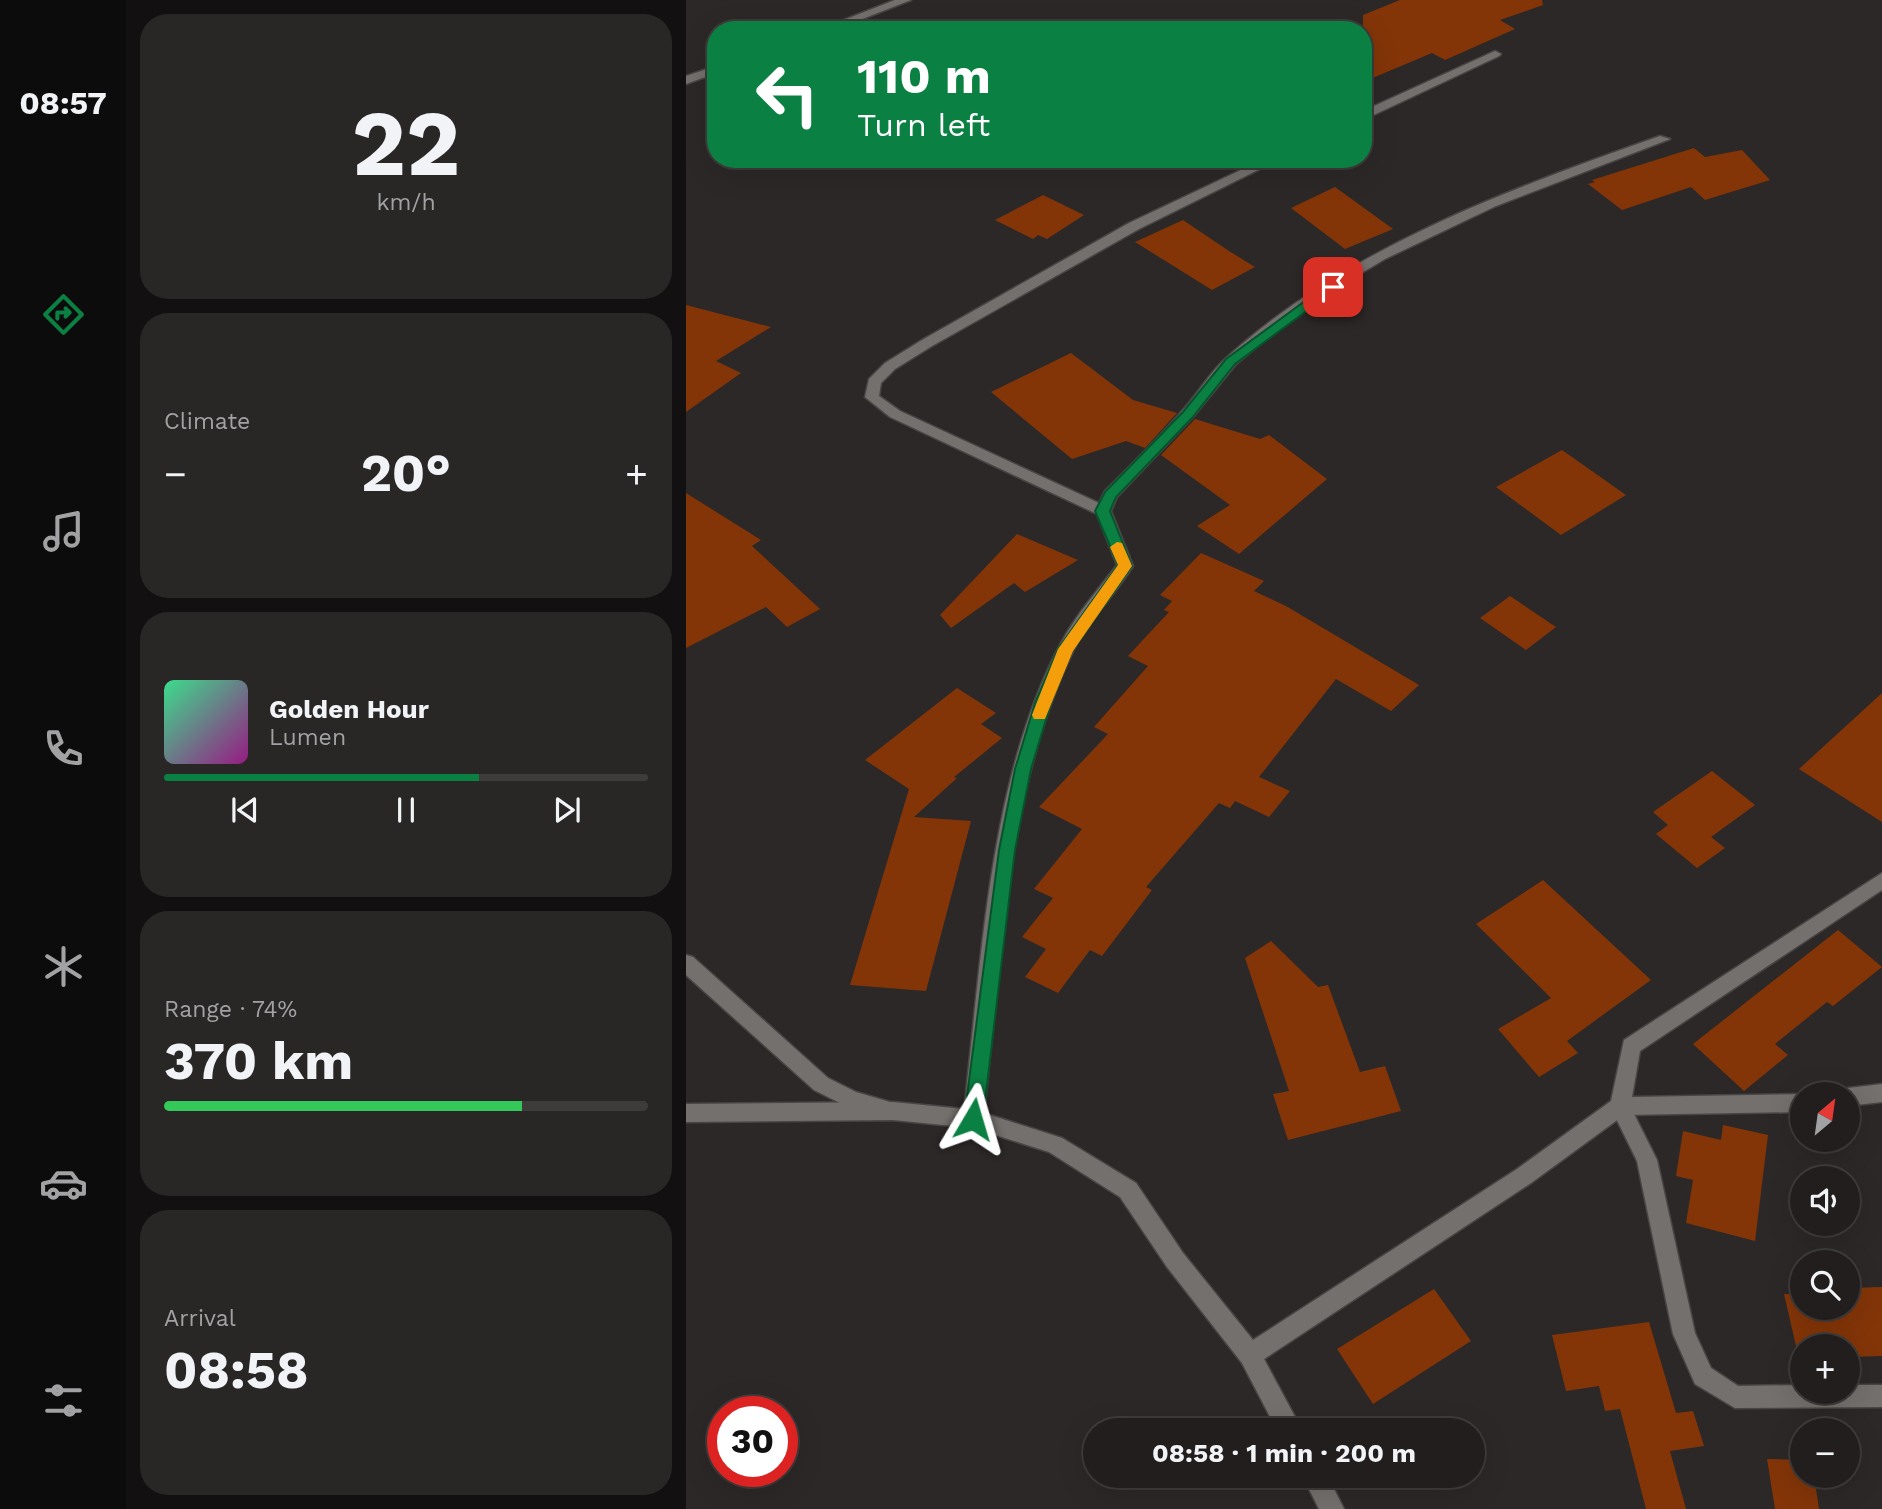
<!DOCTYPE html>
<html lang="en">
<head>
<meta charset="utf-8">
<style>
	:root { --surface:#211e1d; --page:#292726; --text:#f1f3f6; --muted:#a2a2a4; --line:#3e3c3b; --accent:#0b8043 }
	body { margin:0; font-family:"Work Sans",sans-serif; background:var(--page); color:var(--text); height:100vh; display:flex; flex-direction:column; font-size:26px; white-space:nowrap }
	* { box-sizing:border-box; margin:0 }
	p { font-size:23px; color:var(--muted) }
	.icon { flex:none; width:38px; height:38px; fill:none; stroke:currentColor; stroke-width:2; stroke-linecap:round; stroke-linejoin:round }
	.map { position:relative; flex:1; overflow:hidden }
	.side { display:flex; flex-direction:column; gap:14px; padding:14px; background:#121010; width:560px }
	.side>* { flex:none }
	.banner { position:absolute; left:21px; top:21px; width:665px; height:147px; border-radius:28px; box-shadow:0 7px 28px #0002,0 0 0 2px var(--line); background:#0b8043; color:#fff; overflow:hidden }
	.needle { width:46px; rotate:29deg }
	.controls { position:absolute; left:1104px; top:1082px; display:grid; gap:14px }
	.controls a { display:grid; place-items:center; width:70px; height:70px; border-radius:50%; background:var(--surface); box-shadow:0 7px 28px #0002,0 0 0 2px var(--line); font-size:35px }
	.speed { position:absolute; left:21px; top:1396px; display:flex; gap:14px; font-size:35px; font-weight:700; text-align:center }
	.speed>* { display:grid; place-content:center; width:91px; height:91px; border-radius:50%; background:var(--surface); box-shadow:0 7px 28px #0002,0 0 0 2px var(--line); line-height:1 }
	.speed .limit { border:10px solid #d22; background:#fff; color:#111 }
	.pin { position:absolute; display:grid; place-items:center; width:60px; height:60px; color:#fff; margin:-30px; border-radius:14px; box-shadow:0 4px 10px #0006 }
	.me { position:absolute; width:77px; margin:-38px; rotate:7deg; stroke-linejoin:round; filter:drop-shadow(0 0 5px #0008) }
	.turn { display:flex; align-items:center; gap:24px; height:147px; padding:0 35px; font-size:32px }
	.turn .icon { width:91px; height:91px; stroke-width:2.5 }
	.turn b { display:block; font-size:49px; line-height:60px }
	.big { font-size:52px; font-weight:700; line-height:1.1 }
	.side .card { flex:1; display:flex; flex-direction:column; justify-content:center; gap:10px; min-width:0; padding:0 24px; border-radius:28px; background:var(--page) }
	.side .dial { align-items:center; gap:0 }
	.dial b { font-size:91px; line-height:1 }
	.song { display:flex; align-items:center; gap:21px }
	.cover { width:84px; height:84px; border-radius:10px; background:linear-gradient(135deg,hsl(150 70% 55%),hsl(310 70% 35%)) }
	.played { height:7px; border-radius:4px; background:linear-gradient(90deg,var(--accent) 65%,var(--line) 65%) }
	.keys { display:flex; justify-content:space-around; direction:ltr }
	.heat { display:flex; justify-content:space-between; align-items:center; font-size:38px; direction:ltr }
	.charge { height:10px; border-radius:5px; background:linear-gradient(90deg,#34c759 74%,var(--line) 0) }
	.trip { position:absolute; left:397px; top:1418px; width:402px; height:70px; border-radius:35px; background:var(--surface); box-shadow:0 7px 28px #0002,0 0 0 2px var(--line); font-weight:700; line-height:70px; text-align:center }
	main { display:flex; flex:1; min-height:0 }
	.tab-bar { display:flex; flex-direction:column; width:126px; justify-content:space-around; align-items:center; background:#0d0c0c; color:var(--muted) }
	.tab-bar .icon { width:49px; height:49px }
	.tab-bar .active { color:var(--accent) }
	.tab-bar b { font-size:32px; color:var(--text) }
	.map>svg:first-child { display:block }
	.building { fill:#833508 }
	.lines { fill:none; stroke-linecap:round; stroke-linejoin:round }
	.service-casing { stroke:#484544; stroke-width:3 }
	.minor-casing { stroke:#484544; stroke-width:3 }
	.service { fill:#74706e; fill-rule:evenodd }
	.minor { fill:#74706e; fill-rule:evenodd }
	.route { fill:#0b8043; stroke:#07532c; stroke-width:2 }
	.slow { fill:#f59e0b }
</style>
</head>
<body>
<main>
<nav class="tab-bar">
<b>08:57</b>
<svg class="icon active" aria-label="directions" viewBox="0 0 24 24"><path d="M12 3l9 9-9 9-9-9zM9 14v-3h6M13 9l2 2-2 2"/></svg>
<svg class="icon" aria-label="music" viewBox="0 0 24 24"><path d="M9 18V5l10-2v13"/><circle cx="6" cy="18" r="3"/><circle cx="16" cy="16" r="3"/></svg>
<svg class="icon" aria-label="phone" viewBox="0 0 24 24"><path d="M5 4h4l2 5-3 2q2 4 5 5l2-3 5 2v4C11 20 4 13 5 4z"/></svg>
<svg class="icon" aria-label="climate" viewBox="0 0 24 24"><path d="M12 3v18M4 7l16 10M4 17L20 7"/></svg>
<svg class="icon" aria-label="car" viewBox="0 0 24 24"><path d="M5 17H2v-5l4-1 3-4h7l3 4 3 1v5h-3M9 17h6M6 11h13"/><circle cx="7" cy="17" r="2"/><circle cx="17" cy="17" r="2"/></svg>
<svg class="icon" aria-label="filters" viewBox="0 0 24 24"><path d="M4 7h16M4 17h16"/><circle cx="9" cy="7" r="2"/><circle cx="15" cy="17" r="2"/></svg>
</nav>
<section class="side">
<div class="card dial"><b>22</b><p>km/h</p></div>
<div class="card"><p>Climate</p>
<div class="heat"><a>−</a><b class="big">20°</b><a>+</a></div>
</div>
<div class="card">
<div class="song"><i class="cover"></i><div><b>Golden Hour</b><p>Lumen</p></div></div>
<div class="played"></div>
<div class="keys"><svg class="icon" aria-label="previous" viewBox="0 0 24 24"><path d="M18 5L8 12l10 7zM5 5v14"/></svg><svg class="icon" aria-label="pause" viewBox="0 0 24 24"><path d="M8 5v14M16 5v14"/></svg><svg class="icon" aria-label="next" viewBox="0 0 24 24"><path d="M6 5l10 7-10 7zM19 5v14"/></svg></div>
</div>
<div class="card"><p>Range · 74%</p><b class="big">370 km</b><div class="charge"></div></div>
<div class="card"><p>Arrival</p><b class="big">08:58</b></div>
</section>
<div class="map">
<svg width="1196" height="1509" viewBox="0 0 1196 1509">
	<rect width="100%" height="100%" fill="#2c2827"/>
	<g class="building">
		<path d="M714 0H856L857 5 814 20 829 29 759 60 746 53 677 82V15Z"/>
		<path d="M1008 148 1019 157 1056 150 1084 180 1019 200 1005 187 936 210 902 184 909 182 906 180Z"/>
		<path d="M649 187 707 229 659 249 605 208Z"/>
		<path d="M357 195 398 215 361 239 352 235 347 239 309 220Z"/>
		<path d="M497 220 543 251 569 267 526 290 449 242Z"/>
		<path d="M0 305 85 327 30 361 55 373 0 412Z"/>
		<path d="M385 353 447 400 491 413 459 448 440 441 386 459 305 392Z"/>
		<path d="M509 419 574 439 583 435 641 479 553 554 511 526 544 505 475 455Z"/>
		<path d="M876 450 940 495 875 535 810 487Z"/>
		<path d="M0 493 75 540 66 546 134 609 101 627 80 607 0 648Z"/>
		<path d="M331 534 392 560 339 592 328 583 265 628 254 615Z"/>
		<path d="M515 553 578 581 568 591 600 606 733 685 705 711 650 679 573 777 604 791 583 817 549 801 544 808 533 803 460 887 466 890 416 956 404 950 372 993 339 977 360 949 336 937 367 898 348 889 396 829 353 807 422 734 408 727 462 666 442 656 483 612 478 610 486 601 474 595Z"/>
		<path d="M824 596 870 627 840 650 794 618Z"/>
		<path d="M271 688 310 713 295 724 316 738 268 777 271 778 228 817 285 821 240 991 164 985 223 789 179 760Z"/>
		<path d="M1196 693V822L1113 769Z"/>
		<path d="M1026 771 1069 805 1025 837 1039 848 1011 868 970 834 982 825 967 812Z"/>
		<path d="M857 880 965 980 881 1041 892 1053 853 1077 812 1029 865 998 790 924Z"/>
		<path d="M1152 930 1196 967 1147 1006 1141 1002 1089 1044 1102 1055 1058 1091 1007 1044Z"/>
		<path d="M585 941 632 987 642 985 674 1072 699 1066 715 1111 602 1140 587 1094 603 1091 559 958Z"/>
		<path d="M1037 1125 1082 1135 1069 1241 1000 1223 1007 1180 990 1176 997 1131 1035 1140Z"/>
		<path d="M1196 1287V1356L1162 1357V1346H1116V1358L1113 1359 1098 1294H1116V1307H1162V1288Z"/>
		<path d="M748 1289 785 1341 687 1404 651 1349Z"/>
		<path d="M963 1322 990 1413 1007 1411 1018 1446 984 1451 1000 1509H960L934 1409 919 1411 913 1386 880 1391 866 1335Z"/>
		<path d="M1081 1459 1116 1460V1475H1128L1133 1509H1089Z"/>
	</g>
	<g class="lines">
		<g class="service-casing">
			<g id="service">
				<path d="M209 0H225L148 30H132Z"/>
				<path d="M30 66V73L0 84V76Z"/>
				<path d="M0 955 7 957 142 1078 170 1092 204 1102 207 1108 204 1114 197 1117 166 1109 128 1090 0 975Z"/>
				<path d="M934 1097 941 1100 971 1160 1009 1333 1025 1368 1052 1386 1116 1385V1391H1162V1385H1196V1407L1049 1408 1009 1384 987 1334 951 1161 924 1106 927 1100Z"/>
			</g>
		</g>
		<g class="minor-casing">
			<g id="minor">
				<path d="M809 51 815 54 813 56 677 120V111Z"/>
				<path d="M974 136 984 139 810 206 699 259 647 290 597 325 550 364 507 417 431 497 425 511 447 566C429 595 404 618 388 649 320 788 315 962 298 1113L376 1138 450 1183 497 1253 567 1340 831 1169 925 1101 938 1040 1196 873V890L954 1051 946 1097 1116 1094V1112L938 1115 845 1183 578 1359 616 1430H591L556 1363 481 1267 434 1197 363 1152 287 1128 207 1120 0 1122V1104L207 1102 278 1109C296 960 303 777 375 643 390 615 411 591 431 565L411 514 204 417 179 397 183 379 199 363 236 340 443 223 578 159H594L453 229 246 346 209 369 195 383 193 396 214 411 413 503 419 491C445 465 472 439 496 411 512 394 523 373 540 358 663 247 821 190 974 136Z"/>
				<path d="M1196 1084V1102L1162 1106V1094H1153L1162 1088Z"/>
				<path d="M616 1475H641L658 1509H633Z"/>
			</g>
		</g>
		<use href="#service" class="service"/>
		<use href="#minor" class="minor"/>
	</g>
	<path class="route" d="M642 284 653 287 549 364 506 418 430 497 424 511 446 566 386 651 365 703 345 769 329 850 297 1119 294 1125 287 1127 281 1125 278 1119 313 850 329 769 349 703 372 649 432 565 409 511 419 492 497 412 540 359Z"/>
	<path class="slow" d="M431 542 436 543 446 566 387 651 359 719H348L346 715 372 649 432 565 424 547Z"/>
</svg>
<div class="controls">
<a><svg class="needle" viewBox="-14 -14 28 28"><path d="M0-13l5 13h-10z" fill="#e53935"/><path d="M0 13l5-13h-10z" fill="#a2a2a4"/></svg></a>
<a><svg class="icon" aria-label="sound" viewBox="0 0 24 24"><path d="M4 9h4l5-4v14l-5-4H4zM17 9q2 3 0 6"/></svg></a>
<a><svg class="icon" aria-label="search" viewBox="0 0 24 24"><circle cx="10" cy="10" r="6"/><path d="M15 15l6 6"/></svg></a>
<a>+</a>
<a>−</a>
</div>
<div class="speed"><div class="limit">30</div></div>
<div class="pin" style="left:647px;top:287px;background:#d93025"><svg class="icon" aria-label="arrive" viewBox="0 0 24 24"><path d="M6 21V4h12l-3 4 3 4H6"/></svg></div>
<svg class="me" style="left:287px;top:1119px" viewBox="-20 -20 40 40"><path d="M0-17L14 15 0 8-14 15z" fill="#0b8043" stroke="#fff" stroke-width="4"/></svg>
<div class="trip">08:58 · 1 min · 200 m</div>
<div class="banner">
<div class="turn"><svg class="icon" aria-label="left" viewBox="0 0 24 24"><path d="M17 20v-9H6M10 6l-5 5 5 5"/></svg><div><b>110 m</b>Turn left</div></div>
</div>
</div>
</main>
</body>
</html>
